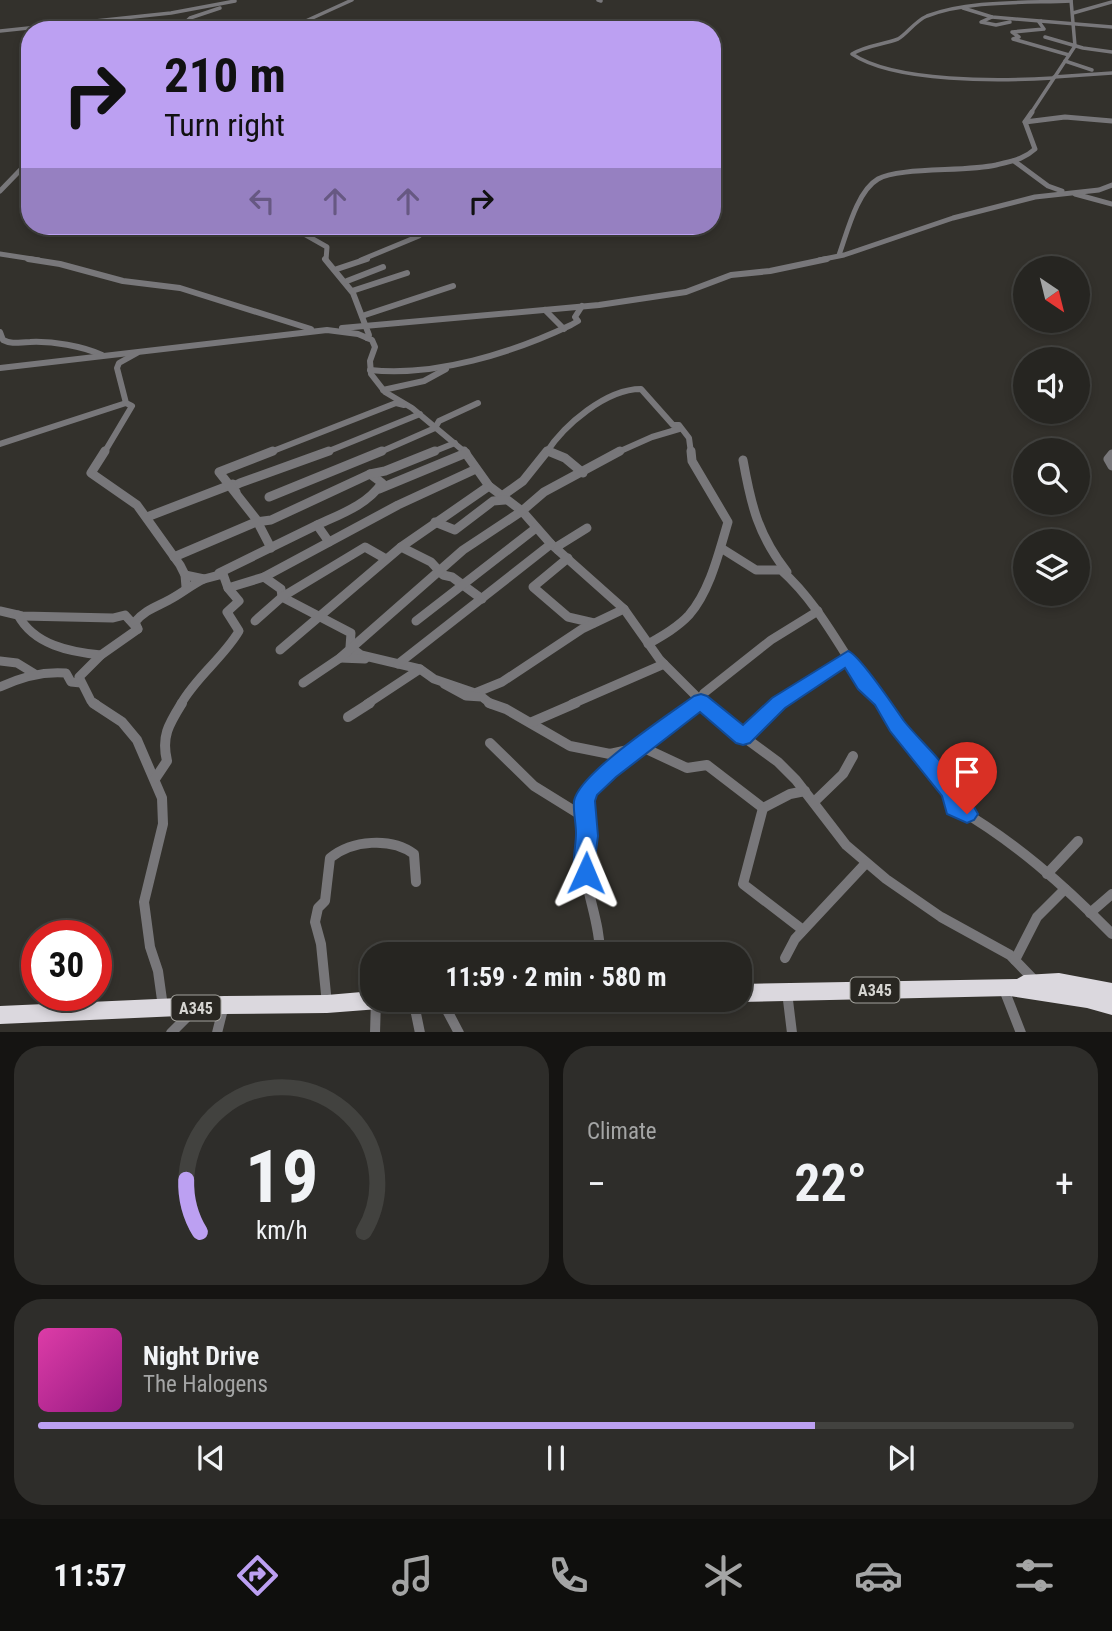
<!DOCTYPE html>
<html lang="en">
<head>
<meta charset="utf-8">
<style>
	:root { --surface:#262521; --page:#2e2d2a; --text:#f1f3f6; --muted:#a4a5a5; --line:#42423f; --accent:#bca0f2 }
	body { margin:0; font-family:"Roboto Condensed",sans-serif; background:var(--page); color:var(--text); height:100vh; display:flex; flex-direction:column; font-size:26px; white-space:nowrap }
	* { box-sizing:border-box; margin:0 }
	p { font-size:23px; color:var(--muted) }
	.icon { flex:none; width:38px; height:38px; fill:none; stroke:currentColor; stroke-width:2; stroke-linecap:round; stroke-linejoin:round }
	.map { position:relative; height:1032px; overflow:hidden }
	.sheet { display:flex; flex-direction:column; gap:14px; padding:14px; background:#151412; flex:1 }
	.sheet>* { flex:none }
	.top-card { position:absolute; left:21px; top:21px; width:700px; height:214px; border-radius:28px; box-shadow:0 4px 10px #0003,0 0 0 2px var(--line); background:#bca0f2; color:#111; overflow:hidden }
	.needle { width:46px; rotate:145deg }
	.controls { position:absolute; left:1013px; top:256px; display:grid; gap:14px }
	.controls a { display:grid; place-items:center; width:77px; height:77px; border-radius:50%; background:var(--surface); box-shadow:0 4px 10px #0003,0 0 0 2px var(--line); font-size:35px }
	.speed { position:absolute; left:21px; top:920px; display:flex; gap:14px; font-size:35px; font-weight:700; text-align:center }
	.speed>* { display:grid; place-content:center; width:91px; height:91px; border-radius:50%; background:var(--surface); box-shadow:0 4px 10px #0003,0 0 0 2px var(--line); line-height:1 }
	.speed .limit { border:10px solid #d22; background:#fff; color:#111 }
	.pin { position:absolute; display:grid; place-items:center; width:60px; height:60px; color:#fff; margin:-72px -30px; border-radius:50% 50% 50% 0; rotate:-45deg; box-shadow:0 0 7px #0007 }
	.pin .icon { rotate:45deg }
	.me { position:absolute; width:77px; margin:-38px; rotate:1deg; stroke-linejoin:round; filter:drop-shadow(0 0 5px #0008) }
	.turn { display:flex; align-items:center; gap:24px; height:147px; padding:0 28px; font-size:32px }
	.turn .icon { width:91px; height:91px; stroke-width:2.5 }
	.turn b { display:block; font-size:49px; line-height:60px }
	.lanes { display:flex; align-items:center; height:66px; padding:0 28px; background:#0003; justify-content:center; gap:35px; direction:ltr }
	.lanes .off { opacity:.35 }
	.big { font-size:52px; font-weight:700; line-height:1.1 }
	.sheet .tile { flex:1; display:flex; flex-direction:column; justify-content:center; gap:10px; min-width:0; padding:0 24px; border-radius:28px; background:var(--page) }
	.sheet .dial { align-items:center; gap:0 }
	.dial svg { height:182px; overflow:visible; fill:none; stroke:var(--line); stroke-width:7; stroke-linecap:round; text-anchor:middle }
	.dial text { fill:var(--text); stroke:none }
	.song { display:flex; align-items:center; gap:21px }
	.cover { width:84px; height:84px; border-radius:10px; background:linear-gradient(135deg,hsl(320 70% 55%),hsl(310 70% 35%)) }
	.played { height:7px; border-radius:4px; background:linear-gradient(90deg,var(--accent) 75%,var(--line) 75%) }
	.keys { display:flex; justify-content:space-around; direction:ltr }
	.heat { display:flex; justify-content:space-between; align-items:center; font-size:38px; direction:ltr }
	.sheet .tiles { flex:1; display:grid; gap:14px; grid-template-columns:1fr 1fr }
	.tile:last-child { grid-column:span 2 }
	.trip { position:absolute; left:360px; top:942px; width:392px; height:70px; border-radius:28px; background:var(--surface); box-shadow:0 4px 10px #0003,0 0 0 2px var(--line); font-weight:700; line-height:70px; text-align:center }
	.tabs { display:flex; height:112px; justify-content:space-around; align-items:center; background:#0f0f0d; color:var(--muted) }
	.tabs .icon { width:49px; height:49px }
	.tabs .active { color:var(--accent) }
	.tabs b { font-size:32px; color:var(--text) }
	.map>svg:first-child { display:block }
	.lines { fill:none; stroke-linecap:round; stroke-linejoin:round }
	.minor-far4 { stroke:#78777a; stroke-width:3.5 }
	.minor-far3 { stroke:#78777a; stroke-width:5 }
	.minor-far2 { stroke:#78777a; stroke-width:6 }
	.minor-far1 { stroke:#78777a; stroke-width:9 }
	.minor { stroke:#78777a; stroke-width:10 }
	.highway { fill:#dbd8de; fill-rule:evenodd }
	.route { fill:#1a73e8; stroke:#114b97; stroke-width:2 }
	.labels { text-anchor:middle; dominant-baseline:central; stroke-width:7; stroke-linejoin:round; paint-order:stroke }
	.shield { fill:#292722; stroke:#a2a19c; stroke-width:2 }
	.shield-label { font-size:16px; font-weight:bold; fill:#d6d5d1 }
</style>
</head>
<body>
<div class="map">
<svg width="1112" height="1033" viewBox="0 0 1112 1033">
	<rect width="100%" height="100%" fill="#33312c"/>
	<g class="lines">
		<g class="minor-far4">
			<path d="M598 0 601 1"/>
			<path d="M963 8 992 17 1112 27"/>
			<path d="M1073 13 1112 2"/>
			<path d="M992 17 981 22 996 25 1010 22"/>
			<path d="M1041 21 1039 22 1044 29 1012 32 1019 37 1013 39 1069 55"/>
			<path d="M177 30 190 18 220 8"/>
			<path d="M286 30 352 0"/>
			<path d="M0 31 171 13 235 1"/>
			<path d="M1045 37 1083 48 1112 52"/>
			<path d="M1065 61 1092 70"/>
			<path d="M1054 77 1112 73"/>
			<path d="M1053 78C1001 81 895 83 852 54 867 45 882 45 898 39 906 35 915 21 927 16 968 0 1026 3 1071 1"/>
			<path d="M1031 113 1075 46 1071 0"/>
		</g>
		<g class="minor-far3">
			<path d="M1025 122 1065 117 1112 121"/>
			<path d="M1014 161 1048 186 1062 191"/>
			<path d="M0 191 30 160"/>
			<path d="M1075 194 1112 204"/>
			<path d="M290 226 327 247 326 260"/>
			<path d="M0 254 39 260"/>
			<path d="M839 255C847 233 857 191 878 179 898 167 966 172 996 165 1011 161 1023 160 1035 149L1025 122 1032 112"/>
			<path d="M361 260 419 236"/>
			<path d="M819 260 844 255 953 218 1035 197 1099 190 1112 185"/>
		</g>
		<g class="minor-far2">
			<path d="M28 259 60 264 123 281 180 288 311 329"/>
			<path d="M325 259 353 293 369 335 367 338"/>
			<path d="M337 269 367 259"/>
			<path d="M347 281 383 267"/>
			<path d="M352 291 407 273"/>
			<path d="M545 310 564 329"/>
			<path d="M365 315 453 286"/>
			<path d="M342 328 599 305 686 292 731 275 770 271 827 259"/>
			<path d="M0 332 3 340C13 345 20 342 30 342 53 341 82 346 102 355"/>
			<path d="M0 368 327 330 358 334 372 340 375 347 370 361 371 374 385 392 412 408 466 453"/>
			<path d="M370 370C435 377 512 353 571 325L578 321 575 317 582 306"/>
			<path d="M383 390 424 381 446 369"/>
			<path d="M0 444 126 403"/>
			<path d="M548 451 552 453"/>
			<path d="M104 453 132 406 126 403 117 368 119 363 137 353"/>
			<path d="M268 453 396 403 404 405"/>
			<path d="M324 453 420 414"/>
			<path d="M378 453 435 428 439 421 478 403"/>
			<path d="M430 453 455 443"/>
			<path d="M546 453C564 425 606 389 641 389L673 425H679L689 438 691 453"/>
			<path d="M616 453 652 437 679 429"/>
		</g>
		<g class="minor-far1">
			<path d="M105 451 91 473 137 505 180 565 185 575 186 587"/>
			<path d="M464 451 489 486 522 511 551 544 624 609 660 660 704 704"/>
			<path d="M548 451 565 458 583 473"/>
			<path d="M1112 454 1108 459 1112 466"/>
			<path d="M743 460C751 505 758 535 787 572"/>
			<path d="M379 489 466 453"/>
			<path d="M236 492 232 487 240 483 329 451"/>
			<path d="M502 496 523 481 547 451"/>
			<path d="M269 497 382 451"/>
			<path d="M147 517 233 484"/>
			<path d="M435 522 455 530 493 501 505 500"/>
			<path d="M317 525C341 514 367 505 382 483L370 474"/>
			<path d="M401 547 431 562 443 575 452 577 482 599"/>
			<path d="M271 548 256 519 219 472 273 451"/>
			<path d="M721 548 756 570H781C815 600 837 642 862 680 869 689 879 695 885 704"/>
			<path d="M558 550V546L587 528"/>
			<path d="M174 557 256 522 271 520 370 474 385 471 435 451"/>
			<path d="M568 558 533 587 568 617 594 623"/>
			<path d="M219 573 317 525 329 542"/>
			<path d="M264 577 398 505 476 469"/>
			<path d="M228 588 264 577 281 589 282 597 351 633 350 647 361 655 420 669 434 679 475 693 502 682 582 629 624 609"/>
			<path d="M0 611 22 616 113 618 125 615 136 627"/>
			<path d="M18 615C34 645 70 652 101 655"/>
			<path d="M255 621 282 597 365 547 386 559"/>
			<path d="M416 621 536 528"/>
			<path d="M138 629 135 622C145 610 156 607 169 600 181 594 191 585 204 579"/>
			<path d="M648 644C662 636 678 627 689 615 710 591 719 552 728 522L692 461 691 451"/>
			<path d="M280 650 401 547 489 486"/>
			<path d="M340 658 365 659"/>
			<path d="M0 661 17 663 35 674"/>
			<path d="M398 664 551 544"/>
			<path d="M303 683 340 658 463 550 522 511 544 492 620 451"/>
			<path d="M444 684 466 696 482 697 491 704"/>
			<path d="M0 687C21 677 42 671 66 673L71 682 81 683"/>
			<path d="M96 704 91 701 79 677 101 655 138 629"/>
			<path d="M181 704C196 677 223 658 239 631L227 612 239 601 228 588 223 574 204 579 185 575"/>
			<path d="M367 704 420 669"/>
			<path d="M572 704 664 664"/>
			<path d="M697 704 704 693 771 640 818 611"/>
			<path d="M778 704 848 657"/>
		</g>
		<g class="minor">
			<path d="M93 703 122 722 137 740 162 798 163 824 144 902 150 947 158 971 163 1007"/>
			<path d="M489 703 506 709 570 746 610 754 642 747 687 768 707 765 763 808 790 794 805 791"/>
			<path d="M703 703 718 718 778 762 796 780 846 845 886 879 941 917 1010 955 1036 982"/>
			<path d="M884 703 897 725 952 793 955 807C1014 841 1064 885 1112 934"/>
			<path d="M348 717 370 703"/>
			<path d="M532 722 576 703"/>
			<path d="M743 737 780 703"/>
			<path d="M490 743 534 786 584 817"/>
			<path d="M155 779 167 761C161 736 169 724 182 703"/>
			<path d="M814 802 843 774 853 756"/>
			<path d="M763 808 743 884 803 930"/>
			<path d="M1047 874 1078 841"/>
			<path d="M1090 913 1112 894"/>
			<path d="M600 954C600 921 585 892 584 859 584 852 586 845 587 838 588 825 583 812 585 800 590 778 677 719 699 703"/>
			<path d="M785 958 795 939 866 863"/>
			<path d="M1015 960 1037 917 1065 889"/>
			<path d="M1003 987 1021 1033"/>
			<path d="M787 992 792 1033"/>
			<path d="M413 999 420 1033"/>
			<path d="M441 999 459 1033"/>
			<path d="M327 1004 321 944 315 922 318 908 325 901 330 858C352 840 391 837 414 854L416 882"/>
			<path d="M171 1033 194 1010"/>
			<path d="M217 1033 224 1005"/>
			<path d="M375 1033 376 1000"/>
		</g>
		<g class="highway">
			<path d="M1059 973 1112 983V1015L1087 1008 1010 996 740 1002 733 999H740V984L1017 979 1024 975Z"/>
			<path d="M373 991V999H401L399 1006 392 1008 327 1013 224 1014 0 1024V1006L224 996 327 995Z"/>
		</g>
	</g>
	<path class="route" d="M848 651C859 654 895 708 904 721 922 744 959 774 964 802L974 807 978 814 974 820 967 823 947 814 942 796 890 731 875 705 858 689 845 668 785 708 750 743 743 745 736 743 700 712 616 777 597 795 595 801 598 836 595 858 597 873 594 880 586 883 578 880C570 863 576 850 576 833 576 823 573 811 574 801 579 773 668 715 694 696L701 694 707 696 743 725 772 698Z"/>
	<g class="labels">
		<g class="shield">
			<rect x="850.5" y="977.5" width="49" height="25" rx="5"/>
			<rect x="171.5" y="995.5" width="49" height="25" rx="5"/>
		</g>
		<g class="shield-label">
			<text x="875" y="990">A345</text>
			<text x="196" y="1008">A345</text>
		</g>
	</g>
</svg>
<div class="controls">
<a><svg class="needle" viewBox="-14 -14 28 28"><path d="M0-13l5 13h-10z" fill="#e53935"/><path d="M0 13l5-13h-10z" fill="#a4a5a5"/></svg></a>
<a><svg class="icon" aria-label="sound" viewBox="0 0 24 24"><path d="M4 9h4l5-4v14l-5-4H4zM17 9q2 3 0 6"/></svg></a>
<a><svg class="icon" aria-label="search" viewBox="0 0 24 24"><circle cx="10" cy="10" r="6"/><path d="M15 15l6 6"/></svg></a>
<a><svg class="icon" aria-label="layers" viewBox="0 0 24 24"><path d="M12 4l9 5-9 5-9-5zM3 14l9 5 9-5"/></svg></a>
</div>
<div class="speed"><div class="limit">30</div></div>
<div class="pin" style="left:967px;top:814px;background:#d93025"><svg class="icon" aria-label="arrive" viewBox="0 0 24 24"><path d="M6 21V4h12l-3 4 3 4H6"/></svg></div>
<svg class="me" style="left:586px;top:873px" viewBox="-20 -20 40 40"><path d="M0-17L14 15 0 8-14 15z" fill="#1a73e8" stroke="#fff" stroke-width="4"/></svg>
<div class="trip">11:59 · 2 min · 580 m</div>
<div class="top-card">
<div class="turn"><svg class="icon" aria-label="right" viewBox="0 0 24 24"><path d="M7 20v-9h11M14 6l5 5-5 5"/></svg><div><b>210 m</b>Turn right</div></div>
<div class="lanes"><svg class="icon off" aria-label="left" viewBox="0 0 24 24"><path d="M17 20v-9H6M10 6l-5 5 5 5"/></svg><svg class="icon off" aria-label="ahead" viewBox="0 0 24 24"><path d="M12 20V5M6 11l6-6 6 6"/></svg><svg class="icon off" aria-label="ahead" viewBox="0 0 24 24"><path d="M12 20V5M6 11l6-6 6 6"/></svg><svg class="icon" aria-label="right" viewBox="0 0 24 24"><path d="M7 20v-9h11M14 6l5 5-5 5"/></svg></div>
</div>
</div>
<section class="sheet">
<div class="tiles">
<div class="tile dial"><svg viewBox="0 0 100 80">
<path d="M14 69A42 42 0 1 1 86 69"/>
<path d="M14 69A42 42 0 0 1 8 46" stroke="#bca0f2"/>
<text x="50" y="56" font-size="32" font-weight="700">19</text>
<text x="50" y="72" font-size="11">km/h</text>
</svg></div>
<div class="tile"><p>Climate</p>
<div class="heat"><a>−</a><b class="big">22°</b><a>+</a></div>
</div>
<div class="tile">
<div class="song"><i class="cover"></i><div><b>Night Drive</b><p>The Halogens</p></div></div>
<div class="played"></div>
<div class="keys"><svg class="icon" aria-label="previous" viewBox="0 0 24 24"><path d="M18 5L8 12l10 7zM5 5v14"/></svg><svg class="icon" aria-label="pause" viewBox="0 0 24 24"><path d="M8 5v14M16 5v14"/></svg><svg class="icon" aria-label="next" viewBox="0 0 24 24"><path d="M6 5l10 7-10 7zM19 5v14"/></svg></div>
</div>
</div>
</section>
<nav class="tabs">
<b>11:57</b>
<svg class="icon active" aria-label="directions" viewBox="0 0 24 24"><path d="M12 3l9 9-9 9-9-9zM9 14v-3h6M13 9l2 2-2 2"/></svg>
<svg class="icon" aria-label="music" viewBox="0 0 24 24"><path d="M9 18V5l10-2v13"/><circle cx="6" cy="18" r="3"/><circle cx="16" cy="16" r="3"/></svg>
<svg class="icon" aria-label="phone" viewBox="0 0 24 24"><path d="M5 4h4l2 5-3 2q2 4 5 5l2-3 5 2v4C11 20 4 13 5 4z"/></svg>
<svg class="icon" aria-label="climate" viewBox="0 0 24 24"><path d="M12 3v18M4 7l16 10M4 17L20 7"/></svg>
<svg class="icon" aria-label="car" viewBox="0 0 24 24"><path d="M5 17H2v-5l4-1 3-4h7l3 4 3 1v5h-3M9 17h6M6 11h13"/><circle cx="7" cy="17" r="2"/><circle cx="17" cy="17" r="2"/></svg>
<svg class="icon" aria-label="filters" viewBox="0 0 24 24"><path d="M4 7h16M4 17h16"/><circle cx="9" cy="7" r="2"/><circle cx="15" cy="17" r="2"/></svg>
</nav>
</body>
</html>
